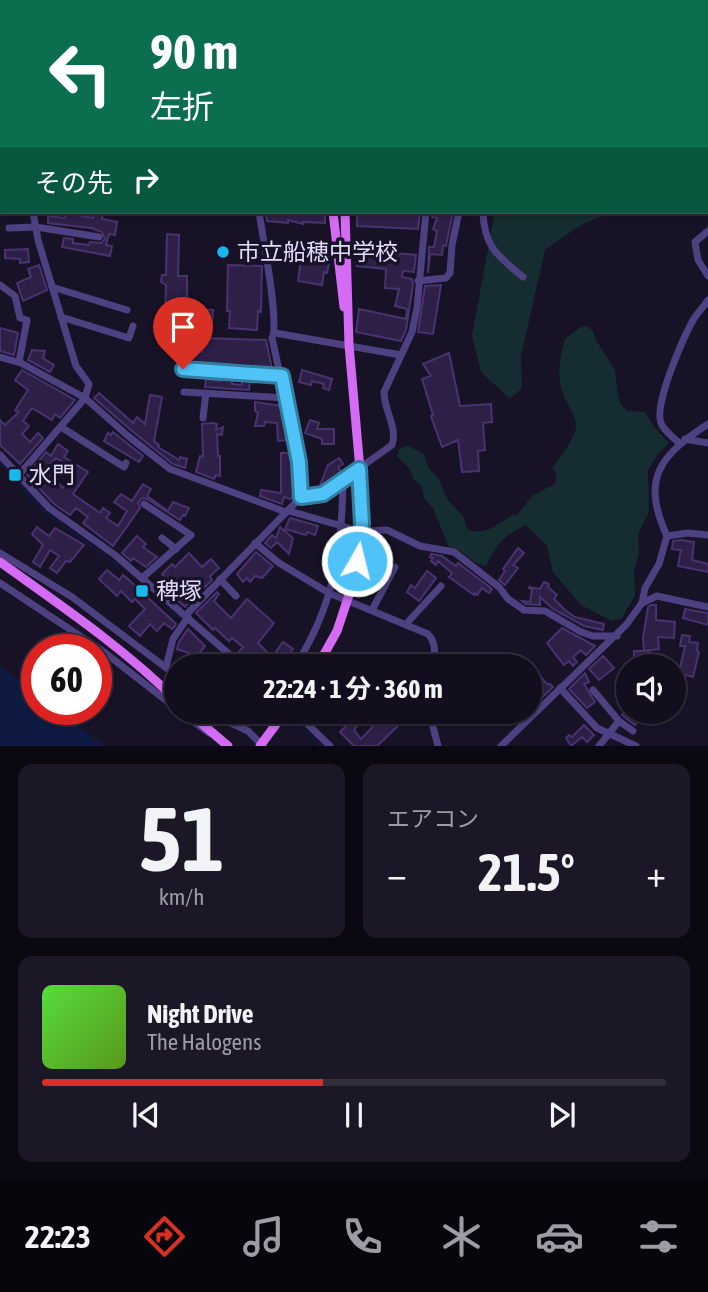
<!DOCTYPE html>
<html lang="ja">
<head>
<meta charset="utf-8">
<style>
	:root { --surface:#120e1d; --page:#1b1726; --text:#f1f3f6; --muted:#9c9ca4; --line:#312e3b; --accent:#d93025 }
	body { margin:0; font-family:"Asap Condensed","Noto Sans JP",sans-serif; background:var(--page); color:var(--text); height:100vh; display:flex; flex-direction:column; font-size:26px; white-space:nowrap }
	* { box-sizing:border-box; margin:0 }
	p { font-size:23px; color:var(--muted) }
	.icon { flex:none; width:38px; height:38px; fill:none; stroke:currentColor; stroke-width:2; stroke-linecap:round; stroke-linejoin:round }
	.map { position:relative; height:746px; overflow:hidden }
	.side { display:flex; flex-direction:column; gap:18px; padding:18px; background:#0a0810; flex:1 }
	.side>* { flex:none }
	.hud { position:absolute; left:0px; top:0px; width:709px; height:214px; box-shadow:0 2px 5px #0004,0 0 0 2px var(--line); background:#0b6e4f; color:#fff; overflow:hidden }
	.buttons { position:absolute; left:616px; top:654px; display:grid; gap:14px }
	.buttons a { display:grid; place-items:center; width:70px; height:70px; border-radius:50%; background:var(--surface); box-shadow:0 2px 5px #0004,0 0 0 2px var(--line); font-size:35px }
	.speed { position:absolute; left:21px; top:634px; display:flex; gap:14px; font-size:35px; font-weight:700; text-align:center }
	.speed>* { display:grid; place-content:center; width:91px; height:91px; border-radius:50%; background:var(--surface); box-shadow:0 2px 5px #0004,0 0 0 2px var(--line); line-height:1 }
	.speed .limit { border:10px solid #d22; background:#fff; color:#111 }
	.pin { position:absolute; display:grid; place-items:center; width:60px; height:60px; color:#fff; margin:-72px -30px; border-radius:50% 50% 50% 0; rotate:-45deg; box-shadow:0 0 7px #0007 }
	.pin .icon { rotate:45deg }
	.me { position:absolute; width:77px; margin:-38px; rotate:8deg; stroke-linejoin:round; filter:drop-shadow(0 0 5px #0008) }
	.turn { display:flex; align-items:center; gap:24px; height:147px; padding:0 35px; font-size:32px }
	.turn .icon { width:91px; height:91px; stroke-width:2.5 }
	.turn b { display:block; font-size:49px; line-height:60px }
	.then { display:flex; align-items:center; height:66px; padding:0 35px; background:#0003; gap:14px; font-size:26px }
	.big { font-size:52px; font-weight:700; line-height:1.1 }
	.side .widget { flex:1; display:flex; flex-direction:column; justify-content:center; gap:10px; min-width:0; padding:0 24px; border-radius:14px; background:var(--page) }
	.side .dial { align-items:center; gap:0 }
	.dial b { font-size:91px; line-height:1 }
	.song { display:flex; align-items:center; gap:21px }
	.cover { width:84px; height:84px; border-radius:10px; background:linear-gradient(135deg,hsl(110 70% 55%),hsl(90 70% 35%)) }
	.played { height:7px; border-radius:4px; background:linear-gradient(90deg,var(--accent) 45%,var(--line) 45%) }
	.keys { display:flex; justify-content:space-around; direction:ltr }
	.heat { display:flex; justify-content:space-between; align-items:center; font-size:38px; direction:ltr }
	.side .tiles { flex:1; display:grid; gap:18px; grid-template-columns:1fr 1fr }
	.widget:last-child { grid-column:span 2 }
	.trip { position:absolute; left:164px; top:654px; width:378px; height:70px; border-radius:35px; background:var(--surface); box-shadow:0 2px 5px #0004,0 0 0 2px var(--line); font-weight:700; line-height:70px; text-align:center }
	.tabs { display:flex; height:112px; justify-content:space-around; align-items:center; background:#07060c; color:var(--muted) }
	.tabs .icon { width:49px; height:49px }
	.tabs .selected { color:var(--accent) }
	.tabs b { font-size:32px; color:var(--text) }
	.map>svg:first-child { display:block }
	.green { fill:#152d30 }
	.water { fill:#0f1a42 }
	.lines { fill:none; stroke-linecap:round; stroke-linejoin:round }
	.stream { stroke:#0f1a42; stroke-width:2 }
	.building { fill:#2d1f46; stroke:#483370; stroke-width:2 }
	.minor { stroke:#4d4182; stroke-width:7 }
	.major { stroke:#d46bf3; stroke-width:9 }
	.rail-casing { stroke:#17b8ec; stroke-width:4.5 }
	.rail { stroke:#181227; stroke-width:2; stroke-dasharray:5; stroke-linecap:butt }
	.major-bridge { stroke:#d46bf3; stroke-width:9 }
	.route-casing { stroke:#337fa1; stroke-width:18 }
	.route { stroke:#4fc3f7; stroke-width:12 }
	.poi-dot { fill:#17b8ec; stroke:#181227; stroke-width:2.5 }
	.labels { text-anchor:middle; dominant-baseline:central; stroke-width:7; stroke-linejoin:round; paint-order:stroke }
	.poi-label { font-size:23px; fill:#e3dbfc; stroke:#181227; text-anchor:start }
</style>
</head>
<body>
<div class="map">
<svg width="708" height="746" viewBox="0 0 708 746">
	<rect width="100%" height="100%" fill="#181227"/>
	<g class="green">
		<path d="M495 212H611L579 226 545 250 521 356 522 388 510 399 481 372 472 335Z"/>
		<path d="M587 326 593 331 596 340 615 370 618 396 621 405 627 411 645 412 654 427 669 443 657 455 648 471 649 511 638 534 639 553 634 570 635 596 621 619 612 621 581 605 553 572 547 546 526 525C502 537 498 543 486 566 471 564 464 550 449 547L433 508 424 498 421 485 414 480 409 468 397 456 400 448 408 446 424 454 428 467 439 480 448 500 463 516 467 529C485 537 498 524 513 515H517L533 495 555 484 557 476 553 468C559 457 577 438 576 424 576 417 569 406 565 399 556 379 559 359 565 339L579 328Z"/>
	</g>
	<path class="water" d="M0 666 37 694V709H56L105 746H0Z"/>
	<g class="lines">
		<g class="stream">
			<path d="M1 463 44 511 118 566"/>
			<path d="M155 598 179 618"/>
			<path d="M223 653 237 667"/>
			<path d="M289 715 321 746"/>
		</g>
	</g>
	<g class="building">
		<path d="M70 212H81V216L93 218 94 212H103L102 219 117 222 115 235 109 234 106 245 112 246 110 256 62 247 64 238 73 239V243L89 245 90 242 101 243 105 239 102 232 91 228 48 223V216L65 218 66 213 70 214Z"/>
		<path d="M281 212H325V223L303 222V224L288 220V223L267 221 266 213 281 214Z"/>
		<path d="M357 212H420L418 229 357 226Z"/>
		<path d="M432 212H453L446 246 443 245 442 255 430 254 428 273 429 247H434L437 231 433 229 437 218 432 217Z"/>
		<path d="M167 234 179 235 178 276H187V298H178V309H180L176 322H165L166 285 161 282 162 275H166Z"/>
		<path d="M295 245 314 246 313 249 328 248 329 264 327 273 324 272 322 285 298 281 301 260 293 259Z"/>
		<path d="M28 249 29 262 20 263V259L5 258V250Z"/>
		<path d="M358 250 416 255 414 272 403 271 402 277 412 279 413 284 406 330 401 341 356 332 359 309 406 319 407 309 395 306 399 289 385 288 386 269 357 266Z"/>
		<path d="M39 265 47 290 23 301 17 283 31 277 28 269Z"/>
		<path d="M228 265 262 266 261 312 258 311 257 330 229 328 230 311H227Z"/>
		<path d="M441 285 433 334 418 332 425 286Z"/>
		<path d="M182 309 213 310 212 323 181 321Z"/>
		<path d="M0 328 18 333 14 355 0 351Z"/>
		<path d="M203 338 266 340 272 369 183 363 178 366 179 350 202 352Z"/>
		<path d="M32 350 45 351 43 358 54 365 50 372 28 360Z"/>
		<path d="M449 353 460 406 491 404 492 422 483 423 485 450 478 451 479 471 462 472 458 440 442 447 431 416 433 415 422 379 431 376 423 364Z"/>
		<path d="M22 370 75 400 60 418 55 414 52 420 32 408 23 421 29 426 22 434 30 442 38 433 43 438 20 464 0 445V420L5 425 19 412 15 410 28 390 15 380Z"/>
		<path d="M302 370 332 379 329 390 323 388 324 384 312 381 311 385 299 382Z"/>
		<path d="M221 378 232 379V384L242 385V379L250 380 249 390 205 387 206 379 221 381Z"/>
		<path d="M99 393 133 423 137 417 145 424 150 395 162 397 154 441 159 445 158 447 179 460 180 457 187 459 185 468 173 464 132 431 94 398Z"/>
		<path d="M255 402 281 406 288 440 278 441 277 423 265 422 264 426H255L258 413 255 411Z"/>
		<path d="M310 420 319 423 317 429H334V444H322V439L305 433Z"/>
		<path d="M212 423 217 424 216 430 223 427 222 435 217 434 218 456H220V476L216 475 214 479 196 472 200 456 203 457 202 424Z"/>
		<path d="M113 432 143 456 139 462 104 441 108 433 111 435Z"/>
		<path d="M58 444 68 451 64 457 88 472 73 494 100 513 103 508 110 513 106 518 118 526 127 511 114 502 121 494 132 501 143 484 151 489 147 496 168 511 173 502 189 508 185 516 183 515 180 520 147 499 142 498 138 503 140 508 113 546 83 523 88 517 76 508 70 515 54 504 39 488 50 476 63 488 74 476 71 473 74 469 56 458 32 480 27 475 46 452 51 456Z"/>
		<path d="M281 453H291L295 491 291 499 284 497 282 504 260 496 261 490 281 493Z"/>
		<path d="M339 458 343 464 338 467 342 473 319 488 328 465Z"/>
		<path d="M290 518 318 526 315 535 307 532 306 535 285 529Z"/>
		<path d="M37 527 49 536 55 528 84 545 70 562 66 561 57 573 50 568 59 556 50 550 40 567 33 562 43 545 32 534Z"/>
		<path d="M280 527 293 538 289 554 277 542 271 548 265 543 272 535 276 538Z"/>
		<path d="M137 536 146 544 143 547 157 557 146 567 133 558 131 561 122 553Z"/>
		<path d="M681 540 694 542 692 560 708 564V572L678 566 681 550 672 549 673 541Z"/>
		<path d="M518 548 524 553 513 565 518 568 505 585 499 580 505 571 503 569Z"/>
		<path d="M256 552 273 566 262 578 255 576 250 582 247 578 243 582 237 574Z"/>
		<path d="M189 553 202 567 211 559 219 568 210 576 212 580 185 607 165 590 172 584 162 574 172 564 175 567Z"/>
		<path d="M431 554 442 556 456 566 458 563 492 589 489 593 482 588 477 595 475 593 474 595 449 577 452 573 438 561 436 565 431 561 433 558 430 557Z"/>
		<path d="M107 570 119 580 123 575 128 579 176 624 174 627 172 629 164 623 157 631 150 624 140 636 129 626 145 609 135 599 132 602 121 591 117 596 99 579Z"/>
		<path d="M427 571 436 578 419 601 407 592 411 585 415 588Z"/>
		<path d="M544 582 549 584 548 587 557 595 554 599 565 610 575 617 604 624 603 630 584 626 553 609 540 597V605L526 604 522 601 530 602 532 590 528 587 540 589Z"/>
		<path d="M217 592 219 594 214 601 231 618 247 599 274 623 258 643 272 657 283 642 293 649 280 667H268L262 663 257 667 246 657 244 659 238 653 243 647 232 638 229 641 215 628 213 630 196 613Z"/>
		<path d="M651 605H656V620L675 622 674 638 658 637 659 649 645 651 649 650V658H634V651H644L643 638 648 607Z"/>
		<path d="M685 609 708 613V625L683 618Z"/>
		<path d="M562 628 595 646 586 655 581 650 573 657 577 662 573 666 569 661 564 665 547 643Z"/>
		<path d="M188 629 205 646 191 663 185 658 189 653 177 649 179 642Z"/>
		<path d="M682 635 690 636 689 642 698 643 697 651 699 652 693 677 679 673 685 646H680Z"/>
		<path d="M603 656 614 668 599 680 589 669Z"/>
		<path d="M535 671 547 684H550L553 687 530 709V676Z"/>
		<path d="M585 673 589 682 584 684 595 702 587 708 569 689Z"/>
		<path d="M628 706V712H663L653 725 642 716 635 725 622 715Z"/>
		<path d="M352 712 361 721 354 730 361 739 387 712H401L395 717 401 723 377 746H354L340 732 347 725 343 720Z"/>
		<path d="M584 725 594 735 587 742 582 737 571 746 566 738 569 735 572 737Z"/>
	</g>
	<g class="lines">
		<g class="minor">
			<path d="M123 0 124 2"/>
			<path d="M216 0V2"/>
			<path d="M65 1 69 0"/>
			<path d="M387 2V0"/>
			<path d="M662 2 663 0"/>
			<path d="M707 60 708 63"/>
			<path d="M259 212C262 233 280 324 272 338L299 462 301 497"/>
			<path d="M483 212C484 247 498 256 523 277"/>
			<path d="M9 228 36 227 99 237"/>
			<path d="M708 231 695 242 698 260 708 276"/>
			<path d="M418 281 446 278 450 273 452 245 459 212"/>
			<path d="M0 285 15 296 20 318 27 320 19 362"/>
			<path d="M52 287 127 310"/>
			<path d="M61 317 129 338 133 326"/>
			<path d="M275 333 401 355"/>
			<path d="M0 357 21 363 85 398 128 436 170 469 286 512"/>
			<path d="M183 369 282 376"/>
			<path d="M184 392 286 398"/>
			<path d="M203 418 206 393"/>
			<path d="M61 427 124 467 126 463"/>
			<path d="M685 439 708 443"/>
			<path d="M679 443C673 437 664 431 661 423 654 404 682 341 692 322 696 314 703 308 708 300"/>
			<path d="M0 455 49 508 115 555 244 667"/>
			<path d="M19 475 85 398 89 384 76 366 38 240 33 212"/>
			<path d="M289 511 356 530"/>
			<path d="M369 531 387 530 420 546 454 552 499 587 508 599 524 610 545 611 581 632 593 636H617"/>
			<path d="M667 536 688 533 708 535"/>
			<path d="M162 538 176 549"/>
			<path d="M255 543 279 563 329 593 428 634C437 644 435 654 432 667"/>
			<path d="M0 553 72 597 177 676"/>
			<path d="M142 578 191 535 144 504"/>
			<path d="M220 579 236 596"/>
			<path d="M0 583 104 652 177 709"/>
			<path d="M642 603 657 596 708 607"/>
			<path d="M372 610 395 567"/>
			<path d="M186 615 301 497 323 494 392 445C398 427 384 411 384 392L412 332 417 308 426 212"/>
			<path d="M406 624 441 586"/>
			<path d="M166 667 173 639 188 617"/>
			<path d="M295 667C334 604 342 553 343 480"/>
			<path d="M560 688 597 728 636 746"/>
			<path d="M593 690 619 721 633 731"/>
			<path d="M180 712 209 733"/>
			<path d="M214 712 220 718 248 731 263 746"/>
			<path d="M295 712 330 746"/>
			<path d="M433 712V727L438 746"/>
			<path d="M501 746 626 625 642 603 645 588 659 564 667 536C641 479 659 456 708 424"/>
			<path d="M599 746 619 721"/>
		</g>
		<g class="major">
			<path d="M476 0H479"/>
			<path d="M328 2V0"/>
			<path d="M432 2 437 0"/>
			<path d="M0 59 2 58"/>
			<path d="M333 212 344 307"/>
			<path d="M345 212 349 345 361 481 362 524 351 589"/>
			<path d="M0 562C60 605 124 648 177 701"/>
			<path d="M188 712 228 746"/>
		</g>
		<g class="rail-casing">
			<g id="rail">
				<path d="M673 0 675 2"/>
				<path d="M707 36 708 37"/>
			</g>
		</g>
		<use href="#rail" class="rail"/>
		<g class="major-bridge">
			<path d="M317 667 337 631 351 589"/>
			<path d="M260 746 285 712"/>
		</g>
	</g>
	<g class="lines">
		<g class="route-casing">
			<path id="route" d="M183 369 282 376 299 462 301 497 323 494 359 469 362 524 357 561"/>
		</g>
		<use href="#route" class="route"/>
	</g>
	<g class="poi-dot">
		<circle cx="223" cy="252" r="7"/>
		<rect x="8" y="468" width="14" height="14" rx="3.5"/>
		<rect x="135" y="584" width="14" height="14" rx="3.5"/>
	</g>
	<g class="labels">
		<g class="poi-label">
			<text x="237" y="252">市立船穂中学校</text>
			<text x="29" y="475">水門</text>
			<text x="156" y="591">稗塚</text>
		</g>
	</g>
</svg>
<div class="buttons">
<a><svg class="icon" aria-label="sound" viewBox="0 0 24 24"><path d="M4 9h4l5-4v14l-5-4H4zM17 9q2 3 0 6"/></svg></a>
</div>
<div class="speed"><div class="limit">60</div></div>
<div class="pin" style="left:183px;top:369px;background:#d93025"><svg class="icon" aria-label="arrive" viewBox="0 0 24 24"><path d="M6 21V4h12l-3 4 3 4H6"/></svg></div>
<svg class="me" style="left:357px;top:561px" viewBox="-20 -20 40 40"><circle r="17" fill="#4fc3f7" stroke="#fff" stroke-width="3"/><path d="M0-11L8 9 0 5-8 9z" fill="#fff"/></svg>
<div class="trip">22:24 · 1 分 · 360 m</div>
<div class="hud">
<div class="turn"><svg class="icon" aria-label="left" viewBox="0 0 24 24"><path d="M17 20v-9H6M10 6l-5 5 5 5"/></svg><div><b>90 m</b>左折</div></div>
<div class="then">その先<svg class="icon" aria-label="right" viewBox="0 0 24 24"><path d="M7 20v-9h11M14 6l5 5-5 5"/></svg></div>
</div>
</div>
<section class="side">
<div class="tiles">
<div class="widget dial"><b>51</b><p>km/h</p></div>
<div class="widget"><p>エアコン</p>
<div class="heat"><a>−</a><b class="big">21.5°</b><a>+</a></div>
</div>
<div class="widget">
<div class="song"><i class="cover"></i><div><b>Night Drive</b><p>The Halogens</p></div></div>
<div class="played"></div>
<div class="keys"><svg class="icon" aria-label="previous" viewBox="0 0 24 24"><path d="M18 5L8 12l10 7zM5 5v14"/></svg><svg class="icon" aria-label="pause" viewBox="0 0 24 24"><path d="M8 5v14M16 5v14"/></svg><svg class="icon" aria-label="next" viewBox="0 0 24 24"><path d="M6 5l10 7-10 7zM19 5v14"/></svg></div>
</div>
</div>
</section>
<nav class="tabs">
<b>22:23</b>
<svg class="icon selected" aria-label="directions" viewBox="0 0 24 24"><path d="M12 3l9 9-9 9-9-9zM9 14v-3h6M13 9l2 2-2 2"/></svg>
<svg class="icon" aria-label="music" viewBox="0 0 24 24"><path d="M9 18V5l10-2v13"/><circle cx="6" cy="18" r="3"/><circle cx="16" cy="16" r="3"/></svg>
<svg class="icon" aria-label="phone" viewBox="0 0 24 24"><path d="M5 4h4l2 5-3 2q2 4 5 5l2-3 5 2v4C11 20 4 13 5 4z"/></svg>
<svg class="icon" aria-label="climate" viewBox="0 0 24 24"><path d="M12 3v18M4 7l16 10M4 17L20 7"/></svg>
<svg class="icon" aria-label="car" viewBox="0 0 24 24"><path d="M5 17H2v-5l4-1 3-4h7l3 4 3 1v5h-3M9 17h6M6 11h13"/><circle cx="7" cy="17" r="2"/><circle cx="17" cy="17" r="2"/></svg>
<svg class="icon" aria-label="filters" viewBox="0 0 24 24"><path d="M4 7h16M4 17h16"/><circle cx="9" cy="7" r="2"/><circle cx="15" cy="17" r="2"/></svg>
</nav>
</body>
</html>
